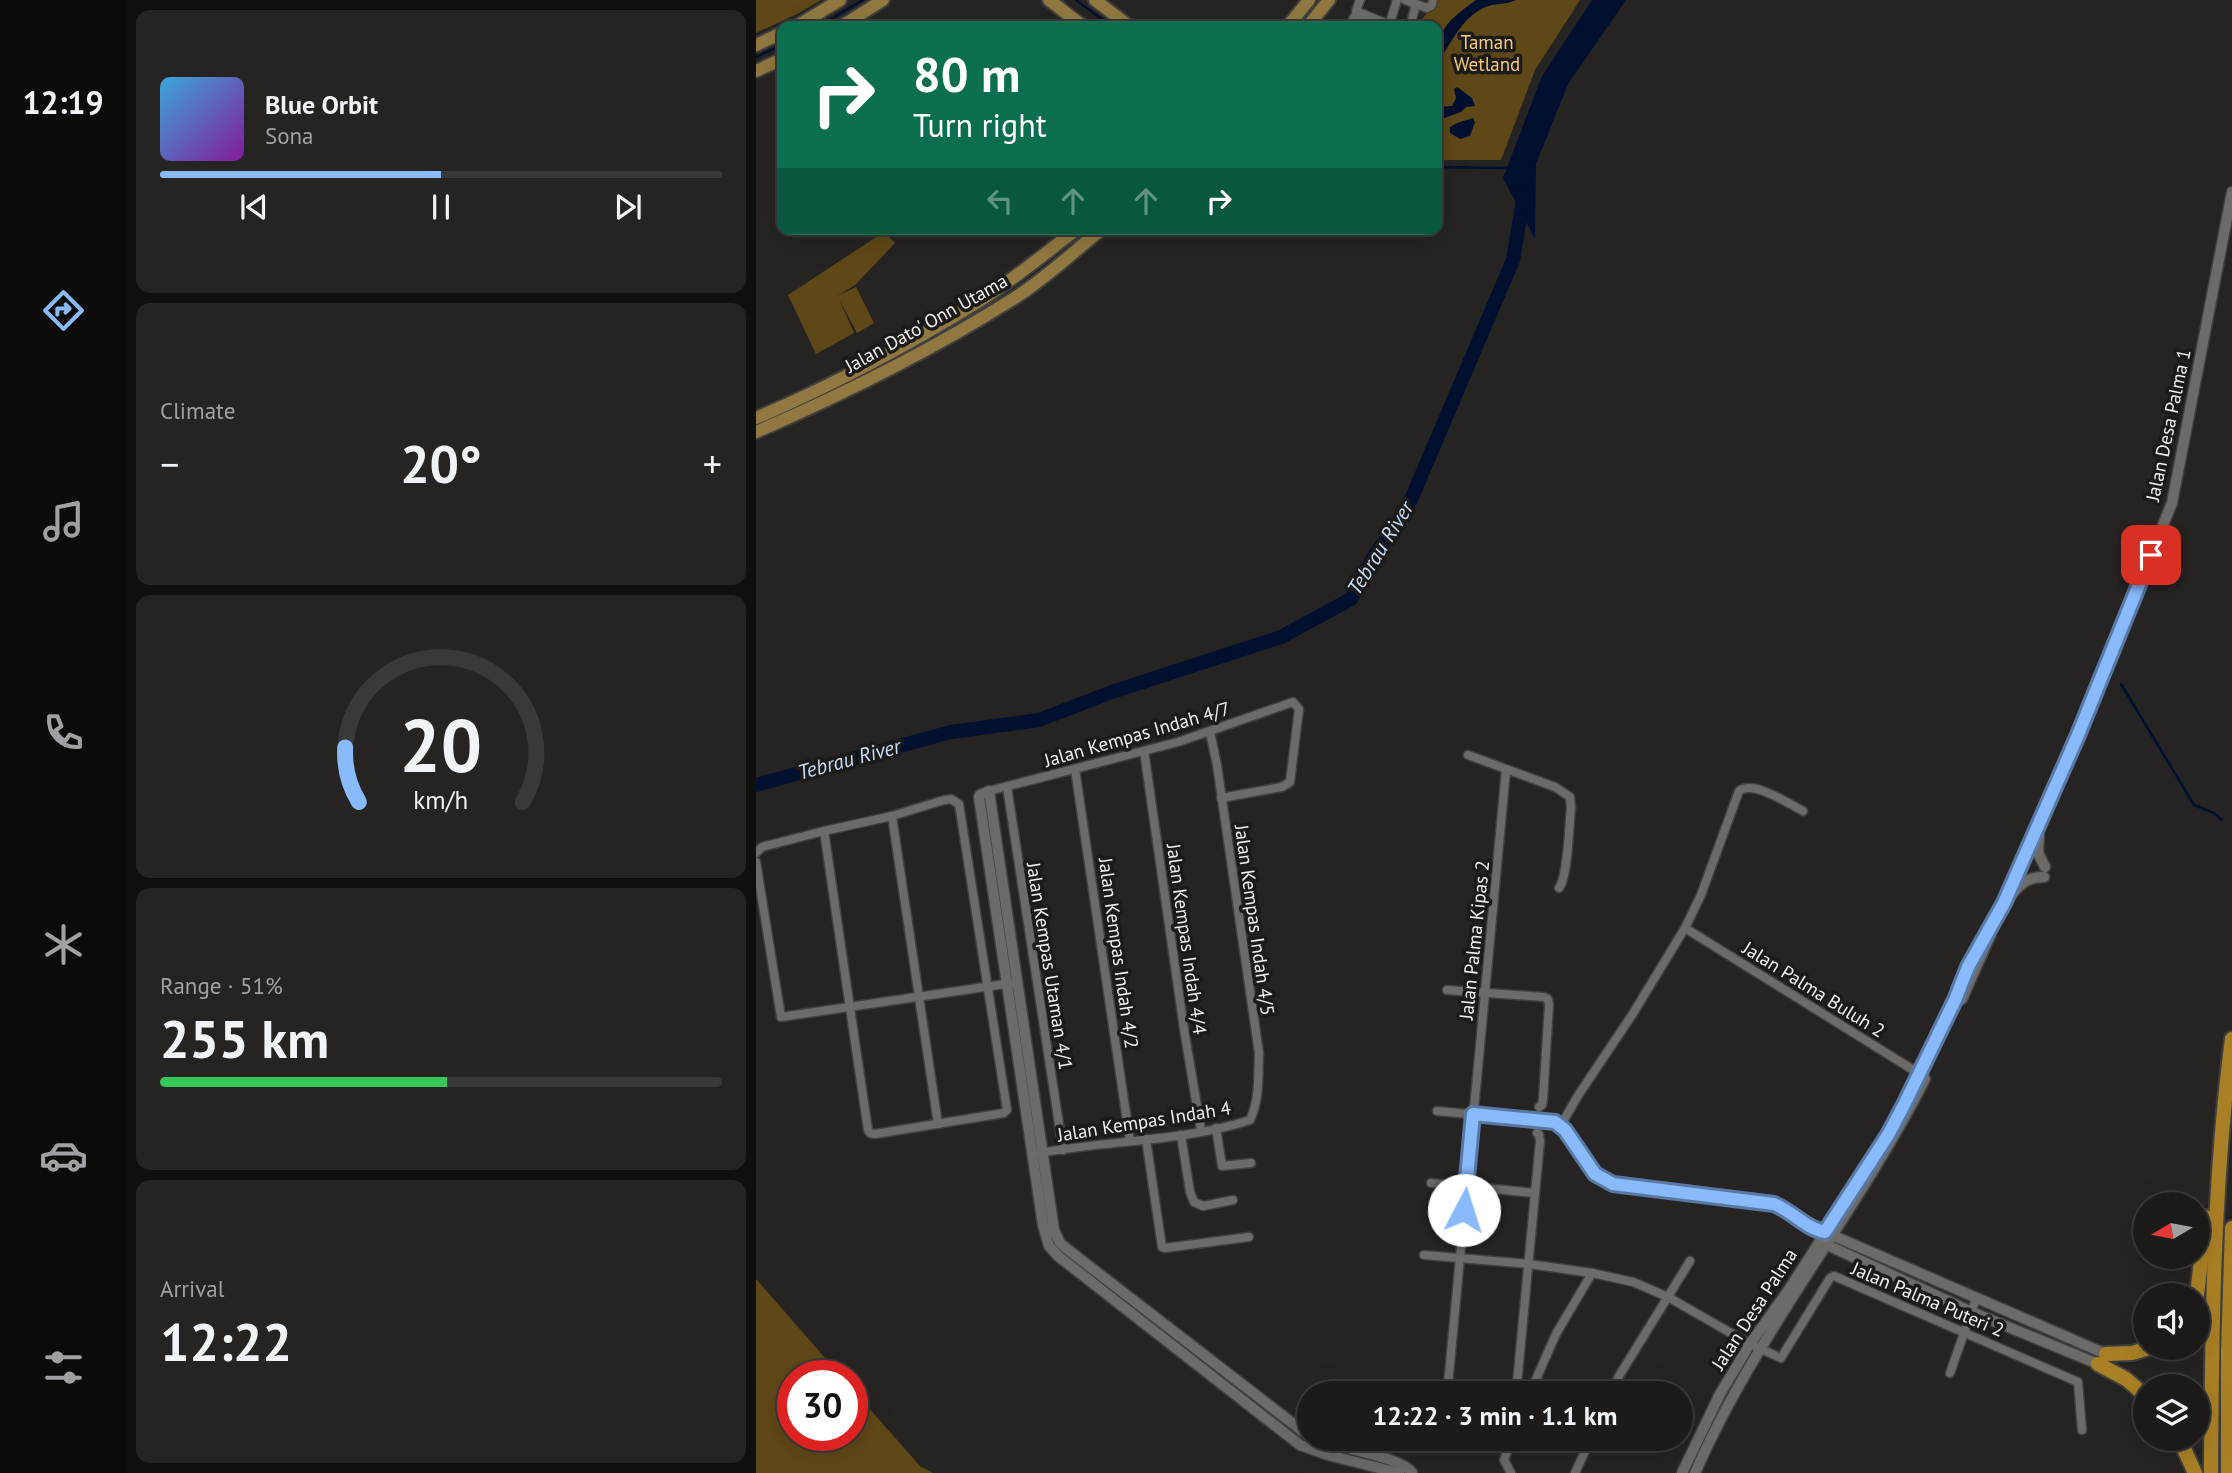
<!DOCTYPE html>
<html lang="en">
<head>
<meta charset="utf-8">
<style>
	:root { --surface:#1c1b1a; --page:#252423; --text:#f1f3f6; --muted:#a0a1a2; --line:#3a3939; --accent:#89bafc }
	body { margin:0; font-family:"PT Sans",sans-serif; background:var(--page); color:var(--text); height:100vh; display:flex; flex-direction:column; font-size:26px; white-space:nowrap }
	* { box-sizing:border-box; margin:0 }
	p { font-size:23px; color:var(--muted) }
	.icon { flex:none; width:38px; height:38px; fill:none; stroke:currentColor; stroke-width:2; stroke-linecap:round; stroke-linejoin:round }
	.map { position:relative; flex:1; overflow:hidden }
	.drawer { display:flex; flex-direction:column; gap:10px; padding:10px; background:#0f0f0e; width:630px }
	.drawer>* { flex:none }
	.top-card { position:absolute; left:21px; top:21px; width:665px; height:214px; border-radius:14px; box-shadow:0 7px 28px #0002,0 0 0 2px var(--line); background:#0b6e4f; color:#fff; overflow:hidden }
	.needle { width:46px; rotate:260deg }
	.controls { position:absolute; left:1377px; top:1192px; display:grid; gap:14px }
	.controls a { display:grid; place-items:center; width:77px; height:77px; border-radius:50%; background:var(--surface); box-shadow:0 7px 28px #0002,0 0 0 2px var(--line); font-size:35px }
	.speed { position:absolute; left:21px; top:1360px; display:flex; gap:14px; font-size:35px; font-weight:700; text-align:center }
	.speed>* { display:grid; place-content:center; width:91px; height:91px; border-radius:50%; background:var(--surface); box-shadow:0 7px 28px #0002,0 0 0 2px var(--line); line-height:1 }
	.speed .limit { border:10px solid #d22; background:#fff; color:#111 }
	.pin { position:absolute; display:grid; place-items:center; width:60px; height:60px; color:#fff; margin:-30px; border-radius:14px; box-shadow:0 4px 10px #0006 }
	.me { position:absolute; width:77px; margin:-38px; rotate:5deg; stroke-linejoin:round; filter:drop-shadow(0 0 5px #0008) }
	.turn { display:flex; align-items:center; gap:24px; height:147px; padding:0 21px; font-size:32px }
	.turn .icon { width:91px; height:91px; stroke-width:2.5 }
	.turn b { display:block; font-size:49px; line-height:60px }
	.lanes { display:flex; align-items:center; height:66px; padding:0 21px; background:#0003; justify-content:center; gap:35px; direction:ltr }
	.lanes .off { opacity:.35 }
	.big { font-size:52px; font-weight:700; line-height:1.1 }
	.drawer .widget { flex:1; display:flex; flex-direction:column; justify-content:center; gap:10px; min-width:0; padding:0 24px; border-radius:14px; background:var(--page) }
	.drawer .dial { align-items:center; gap:0 }
	.dial svg { height:182px; overflow:visible; fill:none; stroke:var(--line); stroke-width:7; stroke-linecap:round; text-anchor:middle }
	.dial text { fill:var(--text); stroke:none }
	.song { display:flex; align-items:center; gap:21px }
	.cover { width:84px; height:84px; border-radius:10px; background:linear-gradient(135deg,hsl(200 70% 55%),hsl(290 70% 35%)) }
	.played { height:7px; border-radius:4px; background:linear-gradient(90deg,var(--accent) 50%,var(--line) 50%) }
	.keys { display:flex; justify-content:space-around; direction:ltr }
	.heat { display:flex; justify-content:space-between; align-items:center; font-size:38px; direction:ltr }
	.charge { height:10px; border-radius:5px; background:linear-gradient(90deg,#34c759 51%,var(--line) 0) }
	.trip { position:absolute; left:541px; top:1381px; width:396px; height:70px; border-radius:35px; background:var(--surface); box-shadow:0 7px 28px #0002,0 0 0 2px var(--line); font-weight:700; line-height:70px; text-align:center }
	main { display:flex; flex:1; min-height:0 }
	.menu { display:flex; flex-direction:column; width:126px; justify-content:space-around; align-items:center; background:#0b0b0a; color:var(--muted) }
	.menu .icon { width:49px; height:49px }
	.menu .current { color:var(--accent) }
	.menu b { font-size:32px; color:var(--text) }
	.map>svg:first-child { display:block }
	.green { fill:#5f4818 }
	.water { fill:#00102e }
	.lines { fill:none; stroke-linecap:round; stroke-linejoin:round }
	.stream { stroke:#00102e; stroke-width:2.5 }
	.river { stroke:#00102e; stroke-width:14 }
	.minor-casing { stroke:#41403e; stroke-width:11 }
	.tertiary-casing { stroke:#41403e; stroke-width:13 }
	.primary-casing { stroke:#41403e; stroke-width:16 }
	.motorway-casing { stroke:#41403e; stroke-width:18 }
	.minor { stroke:#6c6b68; stroke-width:8 }
	.tertiary { stroke:#6c6b68; stroke-width:10 }
	.primary { stroke:#917840; stroke-width:12 }
	.motorway { stroke:#a98025; stroke-width:14 }
	.route-casing { stroke:#5979a4; stroke-width:18 }
	.route { stroke:#89bafc; stroke-width:12 }
	.labels { text-anchor:middle; dominant-baseline:central; stroke-width:7; stroke-linejoin:round; paint-order:stroke }
	.park-label { font-size:19px; fill:#f6cc78; stroke:#1c1b19 }
	.street-label { font-size:19px; fill:#f1f0ef; stroke:#1c1b19 }
	.water-label { font-size:21px; font-style:italic; fill:#c8ddf9; stroke:#1c1b19 }
</style>
</head>
<body>
<main>
<nav class="menu">
<b>12:19</b>
<svg class="icon current" aria-label="directions" viewBox="0 0 24 24"><path d="M12 3l9 9-9 9-9-9zM9 14v-3h6M13 9l2 2-2 2"/></svg>
<svg class="icon" aria-label="music" viewBox="0 0 24 24"><path d="M9 18V5l10-2v13"/><circle cx="6" cy="18" r="3"/><circle cx="16" cy="16" r="3"/></svg>
<svg class="icon" aria-label="phone" viewBox="0 0 24 24"><path d="M5 4h4l2 5-3 2q2 4 5 5l2-3 5 2v4C11 20 4 13 5 4z"/></svg>
<svg class="icon" aria-label="climate" viewBox="0 0 24 24"><path d="M12 3v18M4 7l16 10M4 17L20 7"/></svg>
<svg class="icon" aria-label="car" viewBox="0 0 24 24"><path d="M5 17H2v-5l4-1 3-4h7l3 4 3 1v5h-3M9 17h6M6 11h13"/><circle cx="7" cy="17" r="2"/><circle cx="17" cy="17" r="2"/></svg>
<svg class="icon" aria-label="filters" viewBox="0 0 24 24"><path d="M4 7h16M4 17h16"/><circle cx="9" cy="7" r="2"/><circle cx="15" cy="17" r="2"/></svg>
</nav>
<section class="drawer">
<div class="widget">
<div class="song"><i class="cover"></i><div><b>Blue Orbit</b><p>Sona</p></div></div>
<div class="played"></div>
<div class="keys"><svg class="icon" aria-label="previous" viewBox="0 0 24 24"><path d="M18 5L8 12l10 7zM5 5v14"/></svg><svg class="icon" aria-label="pause" viewBox="0 0 24 24"><path d="M8 5v14M16 5v14"/></svg><svg class="icon" aria-label="next" viewBox="0 0 24 24"><path d="M6 5l10 7-10 7zM19 5v14"/></svg></div>
</div>
<div class="widget"><p>Climate</p>
<div class="heat"><a>−</a><b class="big">20°</b><a>+</a></div>
</div>
<div class="widget dial"><svg viewBox="0 0 100 80">
<path d="M14 69A42 42 0 1 1 86 69"/>
<path d="M14 69A42 42 0 0 1 8 45" stroke="#89bafc"/>
<text x="50" y="56" font-size="32" font-weight="700">20</text>
<text x="50" y="72" font-size="11">km/h</text>
</svg></div>
<div class="widget"><p>Range · 51%</p><b class="big">255 km</b><div class="charge"></div></div>
<div class="widget"><p>Arrival</p><b class="big">12:22</b></div>
</section>
<div class="map">
<svg width="1476" height="1473" viewBox="0 0 1476 1473">
	<rect width="100%" height="100%" fill="#262422"/>
	<g class="green">
		<path d="M0 0H65L41 14 0 33Z"/>
		<path d="M682 0H824L779 70 745 160H681V26H660Z"/>
		<path d="M128 232 139 243 99 285 81 296 100 287 118 323 101 333 83 299 98 333 60 354 32 295Z"/>
		<path d="M0 1279 84 1375 37 1376V1435H96V1389L164 1466 177 1473H0Z"/>
	</g>
	<g class="water">
		<path d="M720 0H760C750 5 737 3 727 8 704 20 695 44 681 64 681 28 692 21 720 0Z"/>
		<path d="M836 0H870L812 84 780 164 779 239 747 178 786 76Z"/>
		<path d="M701 87 716 98 719 106 710 107 705 112 686 119 681 132V107L696 106 700 98 698 89Z"/>
		<path d="M717 118 719 122 714 136 704 139 694 133V127L701 123Z"/>
	</g>
	<g class="lines">
		<g class="stream">
			<path d="M320 0 355 26"/>
			<path d="M63 26 107 0"/>
			<path d="M0 57 26 45"/>
			<path d="M681 167 751 168"/>
			<path d="M1365 684 1438 805 1458 813 1466 820"/>
		</g>
		<path class="river" d="M0 785 195 732 283 720 356 692 525 637 595 599 618 556 651 509 757 260 768 194"/>
		<g class="minor-casing">
			<g id="minor">
				<path d="M604 0 600 11 634 25"/>
				<path d="M649 0 671 8 676 5 677 0"/>
				<path d="M655 23 660 4"/>
				<path d="M594 26 598 17 619 26"/>
				<path d="M633 26 641 0"/>
				<path d="M388 751 428 1029 445 1130"/>
				<path d="M712 755 799 787 814 797 815 808C813 825 812 877 803 888"/>
				<path d="M319 769 374 1141"/>
				<path d="M750 770 692 1385 748 1392 756 1390 761 1384 784 1141 783 1134 781 1133"/>
				<path d="M251 787 307 1150"/>
				<path d="M233 791 422 742 537 702 543 709 534 782 526 787 465 798"/>
				<path d="M136 816 182 1124"/>
				<path d="M0 853 6 847 68 831 77 829 136 816 188 800 195 799 203 804 251 1110 248 1113 119 1134 114 1133 112 1130 68 831"/>
				<path d="M0 862 25 1017 256 983"/>
				<path d="M929 928 1167 1076"/>
				<path d="M691 990 788 997 792 999 793 1005 787 1099 786 1105 783 1107"/>
				<path d="M681 1111 799 1122 809 1130 839 1174 857 1184 1018 1204C1036 1211 1050 1229 1069 1232"/>
				<path d="M805 1125 823 1094 876 1015 929 928 945 895 983 791C998 780 1031 803 1047 811"/>
				<path d="M460 1128 466 1166 495 1163"/>
				<path d="M425 1135 434 1192 438 1202 447 1206 477 1200"/>
				<path d="M390 1139 406 1247 409 1248 493 1237"/>
				<path d="M284 1153C352 1140 427 1142 494 1120 504 1099 502 1075 503 1053L461 765 454 732"/>
				<path d="M675 1183 779 1193"/>
				<path d="M668 1255 773 1264 836 1273 877 1282 912 1297 994 1344 1025 1358 1074 1278 1078 1276 1322 1382 1326 1430"/>
				<path d="M1194 1373 1220 1299"/>
				<path d="M774 1393 800 1334 836 1273"/>
				<path d="M855 1393 863 1376 934 1261"/>
				<path d="M755 1473 748 1460 756 1438"/>
				<path d="M819 1473 835 1438"/>
			</g>
		</g>
		<g class="tertiary-casing">
			<g id="tertiary">
				<path d="M1283 835 1282 853 1289 867"/>
				<path d="M1256 894C1267 882 1272 877 1288 877"/>
				<path d="M1206 999 1234 936"/>
				<path d="M1071 1233 1350 1354"/>
				<path d="M1067 1243 1216 1312 1342 1364"/>
				<path d="M553 1436 311 1249 304 1243 298 1230 233 791 224 795 223 797 287 1225 293 1246 302 1256 544 1445 572 1455 643 1473"/>
				<path d="M557 1438C578 1447 647 1457 656 1473"/>
				<path d="M926 1473 964 1394 994 1344 1034 1288 1132 1135 1148 1105 1199 1000 1212 967 1226 940 1237 925 1264 869 1322 735 1416 503 1476 192"/>
				<path d="M939 1473C1000 1333 1100 1215 1169 1079"/>
			</g>
		</g>
		<g class="primary-casing">
			<g id="primary">
				<path d="M293 0 327 26"/>
				<path d="M339 0 373 26"/>
				<path d="M41 26 84 0"/>
				<path d="M86 26 127 0"/>
				<path d="M532 26 553 0"/>
				<path d="M552 26 573 0"/>
				<path d="M0 45 26 33"/>
				<path d="M0 71 26 59"/>
				<path d="M0 418C77 385 151 346 222 302 256 281 288 254 321 229"/>
				<path d="M0 432C88 394 176 350 257 299 289 279 317 252 346 229"/>
			</g>
		</g>
		<g class="motorway-casing">
			<g id="motorway">
				<path d="M1441 1295 1450 1217"/>
				<path d="M1350 1354 1376 1353 1393 1348"/>
				<path d="M1342 1364 1370 1379 1390 1396"/>
				<path d="M1423 1438 1439 1473"/>
				<path d="M1455 1473C1456 1328 1457 1183 1476 1039"/>
				<path d="M1472 1473V1352L1476 1228"/>
			</g>
		</g>
		<use href="#minor" class="minor"/>
		<use href="#tertiary" class="tertiary"/>
		<use href="#primary" class="primary"/>
		<use href="#motorway" class="motorway"/>
	</g>
	<g class="lines">
		<g class="route-casing">
			<path id="route" d="M708 1210 717 1114 799 1122 809 1130 839 1174 857 1184 1018 1204C1036 1211 1050 1229 1069 1232L1132 1135 1148 1105 1199 1000 1212 967 1248 903 1322 735 1395 555"/>
		</g>
		<use href="#route" class="route"/>
	</g>
	<g class="labels">
		<g class="park-label">
			<text x="731" y="42">Taman<tspan x="731" dy="22">Wetland</tspan></text>
		</g>
		<g class="street-label">
			<text transform="translate(170 323) rotate(-29)">Jalan Dato' Onn Utama</text>
			<text transform="translate(1412 425) rotate(-78)">Jalan Desa Palma 1</text>
			<text transform="translate(381 734) rotate(-16)">Jalan Kempas Indah 4/7</text>
			<text transform="translate(499 920) rotate(82)">Jalan Kempas Indah 4/5</text>
			<text transform="translate(431 939) rotate(82)">Jalan Kempas Indah 4/4</text>
			<text transform="translate(718 940) rotate(-84)">Jalan Palma Kipas 2</text>
			<text transform="translate(363 953) rotate(82)">Jalan Kempas Indah 4/2</text>
			<text transform="translate(294 966) rotate(81)">Jalan Kempas Utaman 4/1</text>
			<text transform="translate(1058 989) rotate(32)">Jalan Palma Buluh 2</text>
			<text transform="translate(388 1121) rotate(-9)">Jalan Kempas Indah 4</text>
			<text transform="translate(1172 1299) rotate(23)">Jalan Palma Puteri 2</text>
			<text transform="translate(998 1309) rotate(-57)">Jalan Desa Palma</text>
		</g>
		<g class="water-label">
			<text transform="translate(624 548) rotate(-58)">Tebrau River</text>
			<text transform="translate(93 759) rotate(-15)">Tebrau River</text>
		</g>
	</g>
</svg>
<div class="controls">
<a><svg class="needle" viewBox="-14 -14 28 28"><path d="M0-13l5 13h-10z" fill="#e53935"/><path d="M0 13l5-13h-10z" fill="#a0a1a2"/></svg></a>
<a><svg class="icon" aria-label="sound" viewBox="0 0 24 24"><path d="M4 9h4l5-4v14l-5-4H4zM17 9q2 3 0 6"/></svg></a>
<a><svg class="icon" aria-label="layers" viewBox="0 0 24 24"><path d="M12 4l9 5-9 5-9-5zM3 14l9 5 9-5"/></svg></a>
</div>
<div class="speed"><div class="limit">30</div></div>
<div class="pin" style="left:1395px;top:555px;background:#d93025"><svg class="icon" aria-label="arrive" viewBox="0 0 24 24"><path d="M6 21V4h12l-3 4 3 4H6"/></svg></div>
<svg class="me" style="left:708px;top:1210px" viewBox="-20 -20 40 40"><circle r="19" fill="#fff"/><path d="M0-13L10 11 0 6-10 11z" fill="#89bafc"/></svg>
<div class="trip">12:22 · 3 min · 1.1 km</div>
<div class="top-card">
<div class="turn"><svg class="icon" aria-label="right" viewBox="0 0 24 24"><path d="M7 20v-9h11M14 6l5 5-5 5"/></svg><div><b>80 m</b>Turn right</div></div>
<div class="lanes"><svg class="icon off" aria-label="left" viewBox="0 0 24 24"><path d="M17 20v-9H6M10 6l-5 5 5 5"/></svg><svg class="icon off" aria-label="ahead" viewBox="0 0 24 24"><path d="M12 20V5M6 11l6-6 6 6"/></svg><svg class="icon off" aria-label="ahead" viewBox="0 0 24 24"><path d="M12 20V5M6 11l6-6 6 6"/></svg><svg class="icon" aria-label="right" viewBox="0 0 24 24"><path d="M7 20v-9h11M14 6l5 5-5 5"/></svg></div>
</div>
</div>
</main>
</body>
</html>
